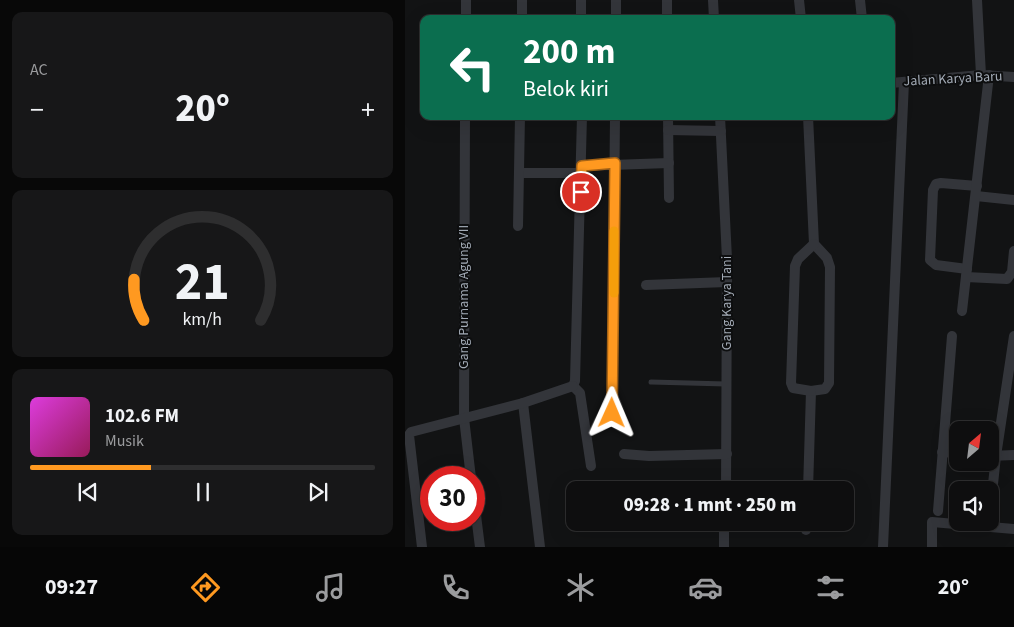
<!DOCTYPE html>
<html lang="id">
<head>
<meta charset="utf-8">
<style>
	:root { --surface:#0e0e0f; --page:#171718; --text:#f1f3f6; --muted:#9b9c9e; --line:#2e2e2f; --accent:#ff9920 }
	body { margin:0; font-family:"Source Sans 3",sans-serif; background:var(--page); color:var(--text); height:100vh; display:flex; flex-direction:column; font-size:19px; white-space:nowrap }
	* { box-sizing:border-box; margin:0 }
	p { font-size:16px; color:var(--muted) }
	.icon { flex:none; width:28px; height:28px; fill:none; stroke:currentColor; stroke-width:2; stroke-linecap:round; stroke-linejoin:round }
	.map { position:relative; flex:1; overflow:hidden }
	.drawer { display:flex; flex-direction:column; gap:12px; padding:12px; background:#080808; width:405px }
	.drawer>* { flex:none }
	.hud { position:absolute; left:15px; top:15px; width:475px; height:105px; border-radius:10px; box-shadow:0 5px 20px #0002,0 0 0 1px var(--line); background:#0b6e4f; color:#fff; overflow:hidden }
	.needle { width:32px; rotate:28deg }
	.fabs { position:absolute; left:544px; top:421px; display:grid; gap:10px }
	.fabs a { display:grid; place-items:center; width:50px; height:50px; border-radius:10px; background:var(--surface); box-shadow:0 5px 20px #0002,0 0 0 1px var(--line); font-size:25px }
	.speed { position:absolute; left:15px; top:466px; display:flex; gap:10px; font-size:25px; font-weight:700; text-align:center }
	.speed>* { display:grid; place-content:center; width:65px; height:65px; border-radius:50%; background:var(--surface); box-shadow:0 5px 20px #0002,0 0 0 1px var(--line); line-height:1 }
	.speed .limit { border:8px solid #d22; background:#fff; color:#111 }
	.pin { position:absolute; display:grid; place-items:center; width:42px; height:42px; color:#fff; margin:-21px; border:2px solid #fff; border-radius:50%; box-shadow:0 1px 5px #0007 }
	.me { position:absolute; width:55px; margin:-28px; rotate:1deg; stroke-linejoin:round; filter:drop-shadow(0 0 4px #0008) }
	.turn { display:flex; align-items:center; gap:18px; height:105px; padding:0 20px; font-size:22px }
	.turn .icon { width:65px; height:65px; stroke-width:2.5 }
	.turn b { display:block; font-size:35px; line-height:42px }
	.big { font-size:38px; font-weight:800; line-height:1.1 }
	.drawer .widget { flex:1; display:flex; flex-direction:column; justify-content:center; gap:8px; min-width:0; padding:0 18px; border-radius:10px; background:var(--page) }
	.drawer .dial { align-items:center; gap:0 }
	.dial svg { height:130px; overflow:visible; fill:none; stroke:var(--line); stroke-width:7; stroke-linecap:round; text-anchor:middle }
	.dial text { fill:var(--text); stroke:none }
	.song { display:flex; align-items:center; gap:15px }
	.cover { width:60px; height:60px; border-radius:8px; background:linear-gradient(135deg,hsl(300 70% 55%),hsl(330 70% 35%)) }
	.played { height:5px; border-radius:2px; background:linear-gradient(90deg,var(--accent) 35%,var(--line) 35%) }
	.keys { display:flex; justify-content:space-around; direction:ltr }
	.heat { display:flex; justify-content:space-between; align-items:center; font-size:28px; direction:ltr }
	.trip { position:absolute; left:161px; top:481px; width:288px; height:50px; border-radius:10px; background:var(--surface); box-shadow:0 5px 20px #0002,0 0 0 1px var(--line); font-weight:800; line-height:50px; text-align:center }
	.menu { display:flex; height:80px; justify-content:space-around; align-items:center; background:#060606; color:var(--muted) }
	.menu .icon { width:35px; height:35px }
	.menu .current { color:var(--accent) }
	.menu b { font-size:22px; color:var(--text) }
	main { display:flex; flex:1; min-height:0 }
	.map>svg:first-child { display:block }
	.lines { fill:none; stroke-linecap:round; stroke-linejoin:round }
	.service { stroke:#33353a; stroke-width:5 }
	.minor { stroke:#33353a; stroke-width:10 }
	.route-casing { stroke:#a66315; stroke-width:12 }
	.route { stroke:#ff9920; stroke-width:9 }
	.slow { stroke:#f59e0b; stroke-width:9 }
	.labels { text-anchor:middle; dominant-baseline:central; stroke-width:4; stroke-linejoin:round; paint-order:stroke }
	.street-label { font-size:14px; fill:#a3abb6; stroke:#0d0e0f }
</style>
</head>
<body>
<main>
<section class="drawer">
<div class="widget"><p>AC</p>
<div class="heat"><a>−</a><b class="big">20°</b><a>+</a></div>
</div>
<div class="widget dial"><svg viewBox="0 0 100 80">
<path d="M14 69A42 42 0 1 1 86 69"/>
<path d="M14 69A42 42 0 0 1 8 44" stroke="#ff9920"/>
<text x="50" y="56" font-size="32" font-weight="700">21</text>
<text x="50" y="72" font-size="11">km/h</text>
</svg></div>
<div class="widget">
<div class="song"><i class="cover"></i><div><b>102.6 FM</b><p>Musik</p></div></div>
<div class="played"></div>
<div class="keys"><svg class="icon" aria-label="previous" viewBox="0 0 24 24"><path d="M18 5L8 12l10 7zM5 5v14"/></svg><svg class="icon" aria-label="pause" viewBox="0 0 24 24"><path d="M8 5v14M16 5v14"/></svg><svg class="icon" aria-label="next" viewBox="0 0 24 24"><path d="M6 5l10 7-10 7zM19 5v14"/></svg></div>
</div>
</section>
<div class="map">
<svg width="609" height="547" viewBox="0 0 609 547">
	<rect width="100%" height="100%" fill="#121314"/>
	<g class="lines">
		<path class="service" d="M246 382 321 384"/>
		<g class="minor">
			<path d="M176 0V19"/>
			<path d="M262 0V19"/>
			<path d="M308 0 309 19"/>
			<path d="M394 0 396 19"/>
			<path d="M455 0 457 19"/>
			<path d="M572 0 576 75"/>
			<path d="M61 19V0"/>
			<path d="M117 19V0"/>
			<path d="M194 19H239"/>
			<path d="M211 19V0"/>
			<path d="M486 83 576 75 609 77"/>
			<path d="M60 116 59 418 66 478"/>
			<path d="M263 116 264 198"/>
			<path d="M315 116 322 259 321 490"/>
			<path d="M403 116 409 244 422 258 425 267 424 383 420 389 406 391 403 490"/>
			<path d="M263 130 316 131"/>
			<path d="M177 166 264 163"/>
			<path d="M114 173H177"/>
			<path d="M571 196 609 200"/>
			<path d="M113 226 115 116"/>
			<path d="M562 269 531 265 525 260 528 190 531 184 536 183 572 186"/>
			<path d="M561 277 602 279 607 272 609 251"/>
			<path d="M241 285 322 282"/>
			<path d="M557 311 584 75"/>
			<path d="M168 386 170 381 177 116"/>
			<path d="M168 386 175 393 186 466"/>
			<path d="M406 391 388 388 386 383 390 266 393 259 409 244"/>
			<path d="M118 403 135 547"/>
			<path d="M207 413 210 116"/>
			<path d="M537 452 552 453"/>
			<path d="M219 454 244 456 322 454"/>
			<path d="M585 456 609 455"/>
			<path d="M69 499 75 547"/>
			<path d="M533 511 547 336"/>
			<path d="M585 512 591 456 609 336"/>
			<path d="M401 530V522"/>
			<path d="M17 547 4 435 6 432 118 403 168 386"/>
			<path d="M319 547V522"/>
			<path d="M478 547 499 82"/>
			<path d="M527 547V522L609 529"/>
		</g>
	</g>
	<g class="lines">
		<g class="route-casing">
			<path id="route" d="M176 192 177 166 210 163 207 413"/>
		</g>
		<use href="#route" class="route"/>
		<path class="slow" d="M209 293V231"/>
	</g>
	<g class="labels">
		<g class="street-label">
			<text transform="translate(548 79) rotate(-3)">Jalan Karya Baru</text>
			<text transform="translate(59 297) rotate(-90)">Gang Purnama Agung VII</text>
			<text transform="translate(322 303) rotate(-90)">Gang Karya Tani</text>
		</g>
	</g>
</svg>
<div class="fabs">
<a><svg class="needle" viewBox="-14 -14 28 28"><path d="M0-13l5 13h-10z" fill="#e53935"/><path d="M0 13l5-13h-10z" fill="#9b9c9e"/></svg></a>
<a><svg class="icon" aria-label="sound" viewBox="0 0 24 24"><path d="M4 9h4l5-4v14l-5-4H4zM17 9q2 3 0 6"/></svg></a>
</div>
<div class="speed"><div class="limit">30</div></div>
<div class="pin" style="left:176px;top:192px;background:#d93025"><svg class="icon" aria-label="arrive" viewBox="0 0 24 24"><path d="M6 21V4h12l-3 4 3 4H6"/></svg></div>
<svg class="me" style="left:207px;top:413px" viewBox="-20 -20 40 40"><path d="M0-17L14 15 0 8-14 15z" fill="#ff9920" stroke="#fff" stroke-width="4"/></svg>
<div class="trip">09:28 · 1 mnt · 250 m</div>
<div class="hud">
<div class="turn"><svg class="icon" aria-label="left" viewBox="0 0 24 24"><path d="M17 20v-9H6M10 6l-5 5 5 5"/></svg><div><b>200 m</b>Belok kiri</div></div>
</div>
</div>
</main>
<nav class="menu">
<b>09:27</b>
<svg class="icon current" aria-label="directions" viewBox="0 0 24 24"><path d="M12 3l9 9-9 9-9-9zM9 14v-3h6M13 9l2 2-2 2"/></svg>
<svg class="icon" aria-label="music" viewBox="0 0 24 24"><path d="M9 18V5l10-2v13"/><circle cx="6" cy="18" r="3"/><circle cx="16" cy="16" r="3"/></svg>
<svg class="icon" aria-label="phone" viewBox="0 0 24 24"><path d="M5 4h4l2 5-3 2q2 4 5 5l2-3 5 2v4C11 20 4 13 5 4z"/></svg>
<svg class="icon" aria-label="climate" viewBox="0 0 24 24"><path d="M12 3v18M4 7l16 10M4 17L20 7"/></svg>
<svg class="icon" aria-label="car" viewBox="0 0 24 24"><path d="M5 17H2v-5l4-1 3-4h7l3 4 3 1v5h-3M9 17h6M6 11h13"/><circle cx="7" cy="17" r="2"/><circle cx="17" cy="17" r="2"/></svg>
<svg class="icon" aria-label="filters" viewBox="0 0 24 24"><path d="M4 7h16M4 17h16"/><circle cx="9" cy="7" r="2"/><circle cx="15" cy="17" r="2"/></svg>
<b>20°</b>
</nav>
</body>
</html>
